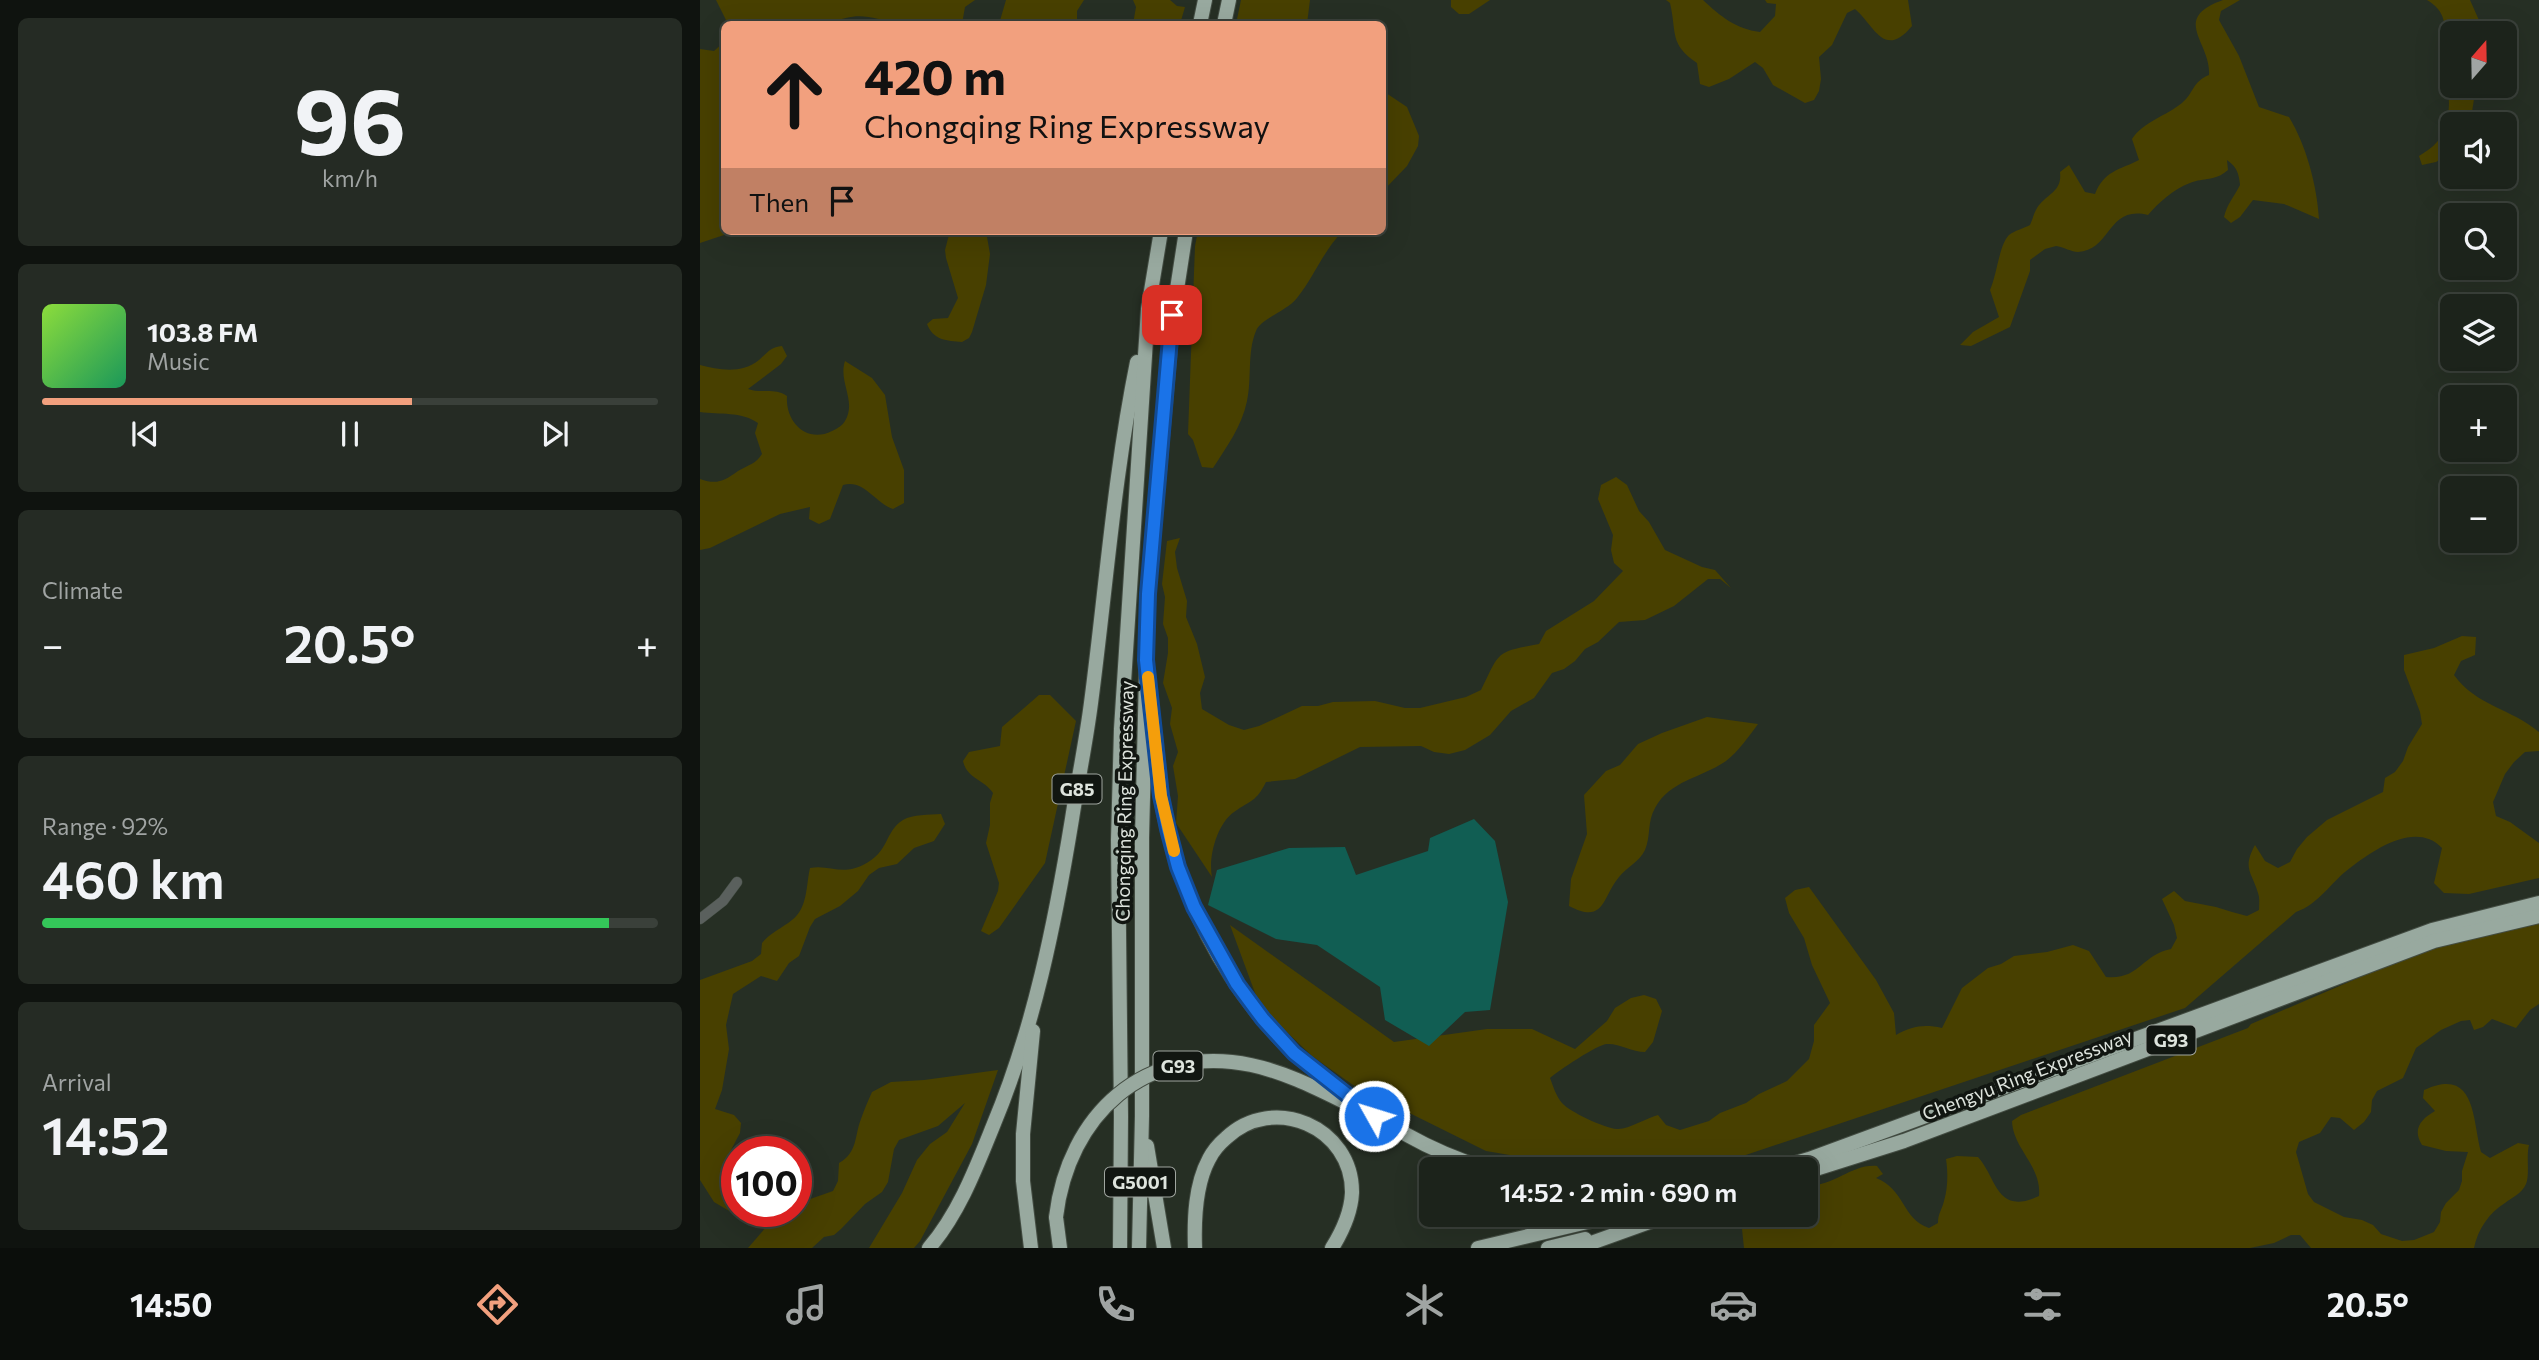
<!DOCTYPE html>
<html lang="en">
<head>
<meta charset="utf-8">
<style>
	:root { --surface:#1c231b; --page:#252b24; --text:#f1f3f6; --muted:#a0a4a3; --line:#3a403a; --accent:#f2a07e }
	body { margin:0; font-family:Commissioner,sans-serif; background:var(--page); color:var(--text); height:100vh; display:flex; flex-direction:column; font-size:26px; white-space:nowrap }
	* { box-sizing:border-box; margin:0 }
	p { font-size:23px; color:var(--muted) }
	.icon { flex:none; width:38px; height:38px; fill:none; stroke:currentColor; stroke-width:2; stroke-linecap:round; stroke-linejoin:round }
	.map { position:relative; flex:1; overflow:hidden }
	.details { display:flex; flex-direction:column; gap:18px; padding:18px; background:#0f130f; width:700px }
	.details>* { flex:none }
	.top-card { position:absolute; left:21px; top:21px; width:665px; height:214px; border-radius:10px; box-shadow:0 7px 28px #0002,0 0 0 2px var(--line); background:#f2a07e; color:#111; overflow:hidden }
	.needle { width:46px; rotate:20deg }
	.tools { position:absolute; left:1740px; top:21px; display:grid; gap:14px }
	.tools a { display:grid; place-items:center; width:77px; height:77px; border-radius:10px; background:var(--surface); box-shadow:0 7px 28px #0002,0 0 0 2px var(--line); font-size:35px }
	.speed { position:absolute; left:21px; top:1136px; display:flex; gap:14px; font-size:35px; font-weight:700; text-align:center }
	.speed>* { display:grid; place-content:center; width:91px; height:91px; border-radius:50%; background:var(--surface); box-shadow:0 7px 28px #0002,0 0 0 2px var(--line); line-height:1 }
	.speed .limit { border:10px solid #d22; background:#fff; color:#111 }
	.pin { position:absolute; display:grid; place-items:center; width:60px; height:60px; color:#fff; margin:-30px; border-radius:14px; box-shadow:0 4px 10px #0006 }
	.me { position:absolute; width:77px; margin:-38px; rotate:309deg; stroke-linejoin:round; filter:drop-shadow(0 0 5px #0008) }
	.turn { display:flex; align-items:center; gap:24px; height:147px; padding:0 28px; font-size:32px }
	.turn .icon { width:91px; height:91px; stroke-width:2.5 }
	.turn b { display:block; font-size:49px; line-height:60px }
	.then { display:flex; align-items:center; height:66px; padding:0 28px; background:#0003; gap:14px; font-size:26px }
	.big { font-size:52px; font-weight:600; line-height:1.1 }
	.details .card { flex:1; display:flex; flex-direction:column; justify-content:center; gap:10px; min-width:0; padding:0 24px; border-radius:10px; background:var(--page) }
	.details .dial { align-items:center; gap:0 }
	.dial b { font-size:91px; line-height:1 }
	.song { display:flex; align-items:center; gap:21px }
	.cover { width:84px; height:84px; border-radius:10px; background:linear-gradient(135deg,hsl(90 70% 55%),hsl(150 70% 35%)) }
	.played { height:7px; border-radius:4px; background:linear-gradient(90deg,var(--accent) 60%,var(--line) 60%) }
	.keys { display:flex; justify-content:space-around; direction:ltr }
	.heat { display:flex; justify-content:space-between; align-items:center; font-size:38px; direction:ltr }
	.charge { height:10px; border-radius:5px; background:linear-gradient(90deg,#34c759 92%,var(--line) 0) }
	.trip { position:absolute; left:719px; top:1157px; width:399px; height:70px; border-radius:10px; background:var(--surface); box-shadow:0 7px 28px #0002,0 0 0 2px var(--line); font-weight:600; line-height:70px; text-align:center }
	.tabs { display:flex; height:112px; justify-content:space-around; align-items:center; background:#0b0e0b; color:var(--muted) }
	.tabs .icon { width:49px; height:49px }
	.tabs .active { color:var(--accent) }
	.tabs b { font-size:32px; color:var(--text) }
	main { display:flex; flex:1; min-height:0 }
	.map>svg:first-child { display:block }
	.green { fill:#484000 }
	.water { fill:#115e53 }
	.lines { fill:none; stroke-linecap:round; stroke-linejoin:round }
	.minor-casing { stroke:#434c42; stroke-width:11 }
	.highway-casing { stroke:#434c42; stroke-width:16 }
	.minor { stroke:#5a605d; stroke-width:10 }
	.highway { stroke:#98a99f; stroke-width:14 }
	.highway-bridge-casing { stroke:#434c42; stroke-width:16; stroke-linecap:butt }
	.highway-bridge { stroke:#98a99f; stroke-width:14 }
	.route-casing { stroke:#114b97; stroke-width:18 }
	.route { stroke:#1a73e8; stroke-width:12 }
	.slow { stroke:#f59e0b; stroke-width:12 }
	.labels { text-anchor:middle; dominant-baseline:central; stroke-width:7; stroke-linejoin:round; paint-order:stroke }
	.shield { fill:#111611; stroke:#a0a6a0; stroke-width:2 }
	.shield-label { font-size:18px; font-weight:bold; fill:#dee4dd }
	.street-label { font-size:19px; fill:#dee4dd; stroke:#111611 }
</style>
</head>
<body>
<main>
<section class="details">
<div class="card dial"><b>96</b><p>km/h</p></div>
<div class="card">
<div class="song"><i class="cover"></i><div><b>103.8 FM</b><p>Music</p></div></div>
<div class="played"></div>
<div class="keys"><svg class="icon" aria-label="previous" viewBox="0 0 24 24"><path d="M18 5L8 12l10 7zM5 5v14"/></svg><svg class="icon" aria-label="pause" viewBox="0 0 24 24"><path d="M8 5v14M16 5v14"/></svg><svg class="icon" aria-label="next" viewBox="0 0 24 24"><path d="M6 5l10 7-10 7zM19 5v14"/></svg></div>
</div>
<div class="card"><p>Climate</p>
<div class="heat"><a>−</a><b class="big">20.5°</b><a>+</a></div>
</div>
<div class="card"><p>Range · 92%</p><b class="big">460 km</b><div class="charge"></div></div>
<div class="card"><p>Arrival</p><b class="big">14:52</b></div>
</section>
<div class="map">
<svg width="1839" height="1248" viewBox="0 0 1839 1248">
	<rect width="100%" height="100%" fill="#262f24"/>
	<g class="green">
		<path d="M16 0H275L265 7 262 24C243 25 219 28 200 24 170 18 160 10 129 24H28Z"/>
		<path d="M306 0H384L377 11V24H299Z"/>
		<path d="M433 0H470L477 6 485 7 480 24H433L436 7Z"/>
		<path d="M541 0H610L607 24H536Z"/>
		<path d="M751 0H790L769 14H759L751 7Z"/>
		<path d="M966 0H1003C1020 16 1036 29 1060 32L1075 16 1076 4 1067 3 1065 0H1208L1212 26C1184 60 1174 25 1155 9L1147 13 1132 45 1119 57 1121 79 1119 91 1114 100 1105 103 1073 85 1063 68 1055 62 1029 79 1009 87 1000 84 997 63C969 44 977 33 970 3Z"/>
		<path d="M1523 0H1540L1521 11 1519 20 1539 56 1559 107 1589 117C1606 145 1617 185 1619 219L1584 204 1553 200 1540 217 1531 223 1524 217C1527 204 1534 197 1540 185 1539 174 1537 167 1527 160L1528 170C1514 182 1505 177 1490 183 1474 189 1458 203 1448 215 1407 205 1412 250 1378 252 1372 252 1363 247 1356 246L1345 249 1330 260V271L1310 327 1271 346 1260 345 1273 332 1299 317 1290 290C1297 275 1299 245 1309 235 1314 231 1324 228 1330 225 1333 218 1335 209 1340 204 1351 192 1362 190 1360 172L1369 165 1385 192 1395 194C1404 171 1419 170 1439 160L1432 139C1443 122 1466 116 1482 103 1494 93 1492 82 1509 75 1511 42 1470 19 1523 0Z"/>
		<path d="M1727 0H1770L1782 27 1780 33H1752V86H1776L1772 112 1766 124H1752V152L1736 162 1722 165 1719 156C1725 152 1732 148 1737 142 1747 131 1752 104 1747 90 1746 85 1742 80 1741 75 1737 47 1759 19 1727 0Z"/>
		<path d="M24 42V231H36L0 243V49L14 51Z"/>
		<path d="M683 91 707 107 719 136 718 146 707 166 683 191Z"/>
		<path d="M250 231H286L290 254 286 285 272 332 269 338 262 342C247 341 233 340 227 324L233 319 248 318 258 298 246 258 245 250Z"/>
		<path d="M498 231H643C623 251 614 277 597 298 587 311 560 319 556 331 547 352 552 379 547 401 542 426 526 448 513 468L502 467 493 440 488 434 495 246Z"/>
		<path d="M82 346 87 356 81 364 48 389C61 394 74 387 87 396 85 422 107 444 132 431 138 428 142 426 145 421 157 401 138 382 145 361L172 378 185 395 192 437 204 470V503L193 509C174 502 164 479 143 485L130 519 119 524 109 519 110 507 80 514 10 548 0 550V479C17 485 24 481 38 471 48 465 56 464 62 454L55 433 58 423C41 411 20 415 0 412V365C19 370 42 374 59 360 68 352 71 347 82 346Z"/>
		<path d="M916 477 927 485 939 511 949 522 965 550 1002 567 1015 570 1031 588 1020 579H1008L974 606 945 620 919 622 898 642 885 649 875 661 864 669 852 673 834 698 811 711 790 735 765 750 749 754 734 752 721 746 660 747 595 779 566 782C556 802 551 800 534 812 517 824 508 857 512 877L476 823 478 796 473 766 478 752 470 724 472 708 463 683 468 653V638L463 624 465 597 462 584 467 541 480 538 475 552 477 568 487 601 486 617 497 644 505 677 500 693 502 709 529 725 544 730 559 726 602 706H618L633 702 675 701 705 708H720L766 697 781 690C800 652 794 652 839 644L846 631 894 601 923 571 914 563 911 550 913 535 898 499 901 485Z"/>
		<path d="M1762 636 1776 637 1775 655 1761 661 1754 675C1775 705 1812 709 1839 732V751L1825 752 1814 762 1805 774 1793 802 1796 816 1810 822 1839 843V878L1769 894 1744 893 1734 883 1742 848C1716 821 1675 849 1650 868 1631 882 1619 904 1596 912L1485 1008 1004 1169H894L786 1151 653 1085 612 1056 572 1018 558 1001 530 925 694 1042 787 1029H832L875 1049 907 1021 915 1008 931 998 944 995 956 999 962 1011 953 1042 945 1052C932 1052 918 1043 907 1044 898 1044 858 1071 850 1078 853 1086 856 1096 862 1103 870 1112 904 1128 917 1129 928 1130 946 1118 958 1115L966 1125 980 1130 1009 1121 1020 1113 1046 1103 1059 1094 1087 1081 1109 1059 1114 1041V1025L1130 1003 1112 965 1104 938 1089 913 1085 898 1095 890 1109 887 1176 980 1194 1013 1196 1035C1212 1026 1224 1024 1242 1028L1262 988 1288 968 1301 964 1314 956 1347 952 1373 945 1389 951 1406 977C1440 980 1441 955 1471 949L1477 938 1474 925 1462 899 1474 891 1485 901 1516 907 1532 912 1547 916 1559 910C1559 905 1560 898 1558 893 1552 872 1542 869 1555 845L1565 861 1578 868 1590 862 1597 849 1607 837 1627 820 1683 792 1685 778 1695 772 1703 761 1708 747 1722 724 1720 712 1704 670V655L1734 648Z"/>
		<path d="M339 695H350L376 721 345 863 299 928 289 935 281 931 298 891 299 883 286 843 290 825V803L293 793C284 779 267 779 263 761L269 752 300 746 302 727Z"/>
		<path d="M1007 717 1058 724C1049 736 1039 751 1026 761 1002 778 970 780 955 808 947 822 951 836 945 850 939 862 927 867 919 877 902 897 905 925 869 906L871 879 887 834 884 795 906 771 920 765 938 744 962 733Z"/>
		<path d="M241 814 245 824 234 841 214 848 197 864 179 868 169 875 158 891 140 906 115 919 110 927 99 956 89 963 77 981 61 976 33 994 26 1025 29 1049 22 1090 15 1109 34 1115 41 1123 40 1133 31 1150V1161L37 1169V1211H46L36 1215 14 1202 0 1180V980L52 961 61 954 62 943C70 933 82 928 92 920 108 908 106 885 110 868 129 864 141 876 163 865 190 852 184 832 203 820 213 814 229 815 241 814Z"/>
		<path d="M1839 922V1004L1830 1010 1816 1028 1792 1019 1783 1027 1774 1030 1770 1020 1761 1021 1741 1030 1716 1048 1703 1078 1677 1091 1672 1100 1671 1112 1664 1122 1654 1130 1640 1118 1631 1117 1620 1133 1599 1142 1596 1152 1608 1194 1614 1202 1644 1217 1662 1220 1673 1225 1681 1234 1702 1241 1714 1240 1734 1232 1740 1222 1741 1212 1746 1203 1759 1190 1762 1181V1171L1768 1152 1746 1151 1722 1145C1712 1129 1721 1119 1735 1111L1723 1098 1724 1090C1776 1066 1772 1118 1781 1152L1790 1158 1818 1143 1829 1145C1826 1157 1830 1174 1826 1184 1822 1193 1813 1197 1805 1203 1789 1213 1778 1229 1774 1248H1611L1600 1235H1591L1574 1243 1550 1248H1044L1042 1229 1035 1222 1015 1226 1011 1219 1020 1214H1106V1186C1136 1186 1151 1164 1177 1166L1183 1174 1176 1178C1205 1189 1202 1219 1229 1228L1238 1223C1238 1213 1242 1210 1244 1201 1248 1188 1248 1172 1246 1159L1257 1156 1278 1157C1297 1178 1296 1216 1339 1196 1342 1166 1313 1149 1312 1121L1321 1115 1548 1028 1551 1024 1758 935Z"/>
		<path d="M298 1070 272 1144 220 1241 214 1248H169L202 1193 217 1160 230 1144 247 1132 265 1103 238 1126 199 1140 194 1149 188 1182 182 1192 165 1204 141 1229 134 1235 124 1237 112 1248H48L67 1226 85 1211H96V1204L133 1191 138 1181 139 1163C158 1152 154 1137 161 1119 164 1110 168 1101 172 1092L191 1082 224 1080Z"/>
	</g>
	<path class="water" d="M774 819 795 841 808 902 790 1010 765 1012 729 1046 685 1020 680 987 617 945 576 939 508 905 517 870 589 848 645 847 656 875 728 851 730 838Z"/>
	<g class="lines">
		<g class="minor-casing">
			<path id="minor" d="M0 919 23 901 37 882"/>
		</g>
		<g class="highway-casing">
			<g id="highway">
				<path d="M500 24 505 0"/>
				<path d="M524 24 529 0"/>
				<path d="M453 724C455 749 457 774 461 798 478 892 524 986 594 1053 606 1065 622 1074 635 1085 685 1125 726 1150 787 1169"/>
				<path d="M447 1146 464 1248"/>
				<path d="M1054 1169 1084 1164"/>
				<path d="M1075 1169 1109 1159 1732 930 1839 903"/>
				<path d="M1106 1172 1204 1141 1734 941 1839 916"/>
				<path d="M356 1217 360 1248"/>
				<path d="M229 1248C259 1213 276 1168 293 1126 334 1028 355 923 372 819 378 780 386 742 391 703 406 589 414 475 437 362"/>
				<path d="M331 1248 323 1181V1134L333 1031"/>
				<path d="M420 1248 421 1116 418 840 421 729 448 309 461 231"/>
				<path d="M439 1248 442 1116V838L448 594 473 315 486 231"/>
				<path d="M495 1248C494 1219 495 1185 509 1159 513 1151 519 1144 526 1138 573 1093 653 1127 652 1193 651 1213 642 1232 632 1248"/>
				<path d="M778 1248 921 1214"/>
				<path d="M848 1248 885 1239"/>
				<path d="M877 1248 972 1214"/>
			</g>
		</g>
		<use href="#minor" class="minor"/>
		<use href="#highway" class="highway"/>
		<g class="highway-bridge-casing">
			<path id="highway-bridge" d="M356 1217C368 1115 445 1043 551 1065 594 1074 634 1098 674 1116"/>
		</g>
		<use href="#highway-bridge" class="highway-bridge"/>
	</g>
	<g class="lines">
		<g class="route-casing">
			<path id="route" d="M472 315 448 594 446 660 461 796 468 829 478 867 494 907 537 984 563 1019 594 1053 674 1116"/>
		</g>
		<use href="#route" class="route"/>
		<path class="slow" d="M448 677 461 796 474 851"/>
	</g>
	<g class="labels">
		<g class="shield">
			<rect x="352.5" y="774.5" width="49" height="29" rx="5"/>
			<rect x="1446.5" y="1025.5" width="49" height="29" rx="5"/>
			<rect x="453.5" y="1051.5" width="49" height="29" rx="5"/>
			<rect x="405" y="1167.5" width="70" height="29" rx="5"/>
		</g>
		<g class="shield-label">
			<text x="377" y="789">G85</text>
			<text x="1471" y="1040">G93</text>
			<text x="478" y="1066">G93</text>
			<text x="440" y="1182">G5001</text>
		</g>
		<g class="street-label">
			<text transform="translate(424 801) rotate(-89)">Chongqing Ring Expressway</text>
			<text transform="translate(1327 1074) rotate(-21)">Chengyu Ring Expressway</text>
		</g>
	</g>
</svg>
<div class="tools">
<a><svg class="needle" viewBox="-14 -14 28 28"><path d="M0-13l5 13h-10z" fill="#e53935"/><path d="M0 13l5-13h-10z" fill="#a0a4a3"/></svg></a>
<a><svg class="icon" aria-label="sound" viewBox="0 0 24 24"><path d="M4 9h4l5-4v14l-5-4H4zM17 9q2 3 0 6"/></svg></a>
<a><svg class="icon" aria-label="search" viewBox="0 0 24 24"><circle cx="10" cy="10" r="6"/><path d="M15 15l6 6"/></svg></a>
<a><svg class="icon" aria-label="layers" viewBox="0 0 24 24"><path d="M12 4l9 5-9 5-9-5zM3 14l9 5 9-5"/></svg></a>
<a>+</a>
<a>−</a>
</div>
<div class="speed"><div class="limit">100</div></div>
<div class="pin" style="left:472px;top:315px;background:#d93025"><svg class="icon" aria-label="arrive" viewBox="0 0 24 24"><path d="M6 21V4h12l-3 4 3 4H6"/></svg></div>
<svg class="me" style="left:674px;top:1116px" viewBox="-20 -20 40 40"><circle r="17" fill="#1a73e8" stroke="#fff" stroke-width="3"/><path d="M0-11L8 9 0 5-8 9z" fill="#fff"/></svg>
<div class="trip">14:52 · 2 min · 690 m</div>
<div class="top-card">
<div class="turn"><svg class="icon" aria-label="ahead" viewBox="0 0 24 24"><path d="M12 20V5M6 11l6-6 6 6"/></svg><div><b>420 m</b>Chongqing Ring Expressway</div></div>
<div class="then">Then<svg class="icon" aria-label="arrive" viewBox="0 0 24 24"><path d="M6 21V4h12l-3 4 3 4H6"/></svg></div>
</div>
</div>
</main>
<nav class="tabs">
<b>14:50</b>
<svg class="icon active" aria-label="directions" viewBox="0 0 24 24"><path d="M12 3l9 9-9 9-9-9zM9 14v-3h6M13 9l2 2-2 2"/></svg>
<svg class="icon" aria-label="music" viewBox="0 0 24 24"><path d="M9 18V5l10-2v13"/><circle cx="6" cy="18" r="3"/><circle cx="16" cy="16" r="3"/></svg>
<svg class="icon" aria-label="phone" viewBox="0 0 24 24"><path d="M5 4h4l2 5-3 2q2 4 5 5l2-3 5 2v4C11 20 4 13 5 4z"/></svg>
<svg class="icon" aria-label="climate" viewBox="0 0 24 24"><path d="M12 3v18M4 7l16 10M4 17L20 7"/></svg>
<svg class="icon" aria-label="car" viewBox="0 0 24 24"><path d="M5 17H2v-5l4-1 3-4h7l3 4 3 1v5h-3M9 17h6M6 11h13"/><circle cx="7" cy="17" r="2"/><circle cx="17" cy="17" r="2"/></svg>
<svg class="icon" aria-label="filters" viewBox="0 0 24 24"><path d="M4 7h16M4 17h16"/><circle cx="9" cy="7" r="2"/><circle cx="15" cy="17" r="2"/></svg>
<b>20.5°</b>
</nav>
</body>
</html>
